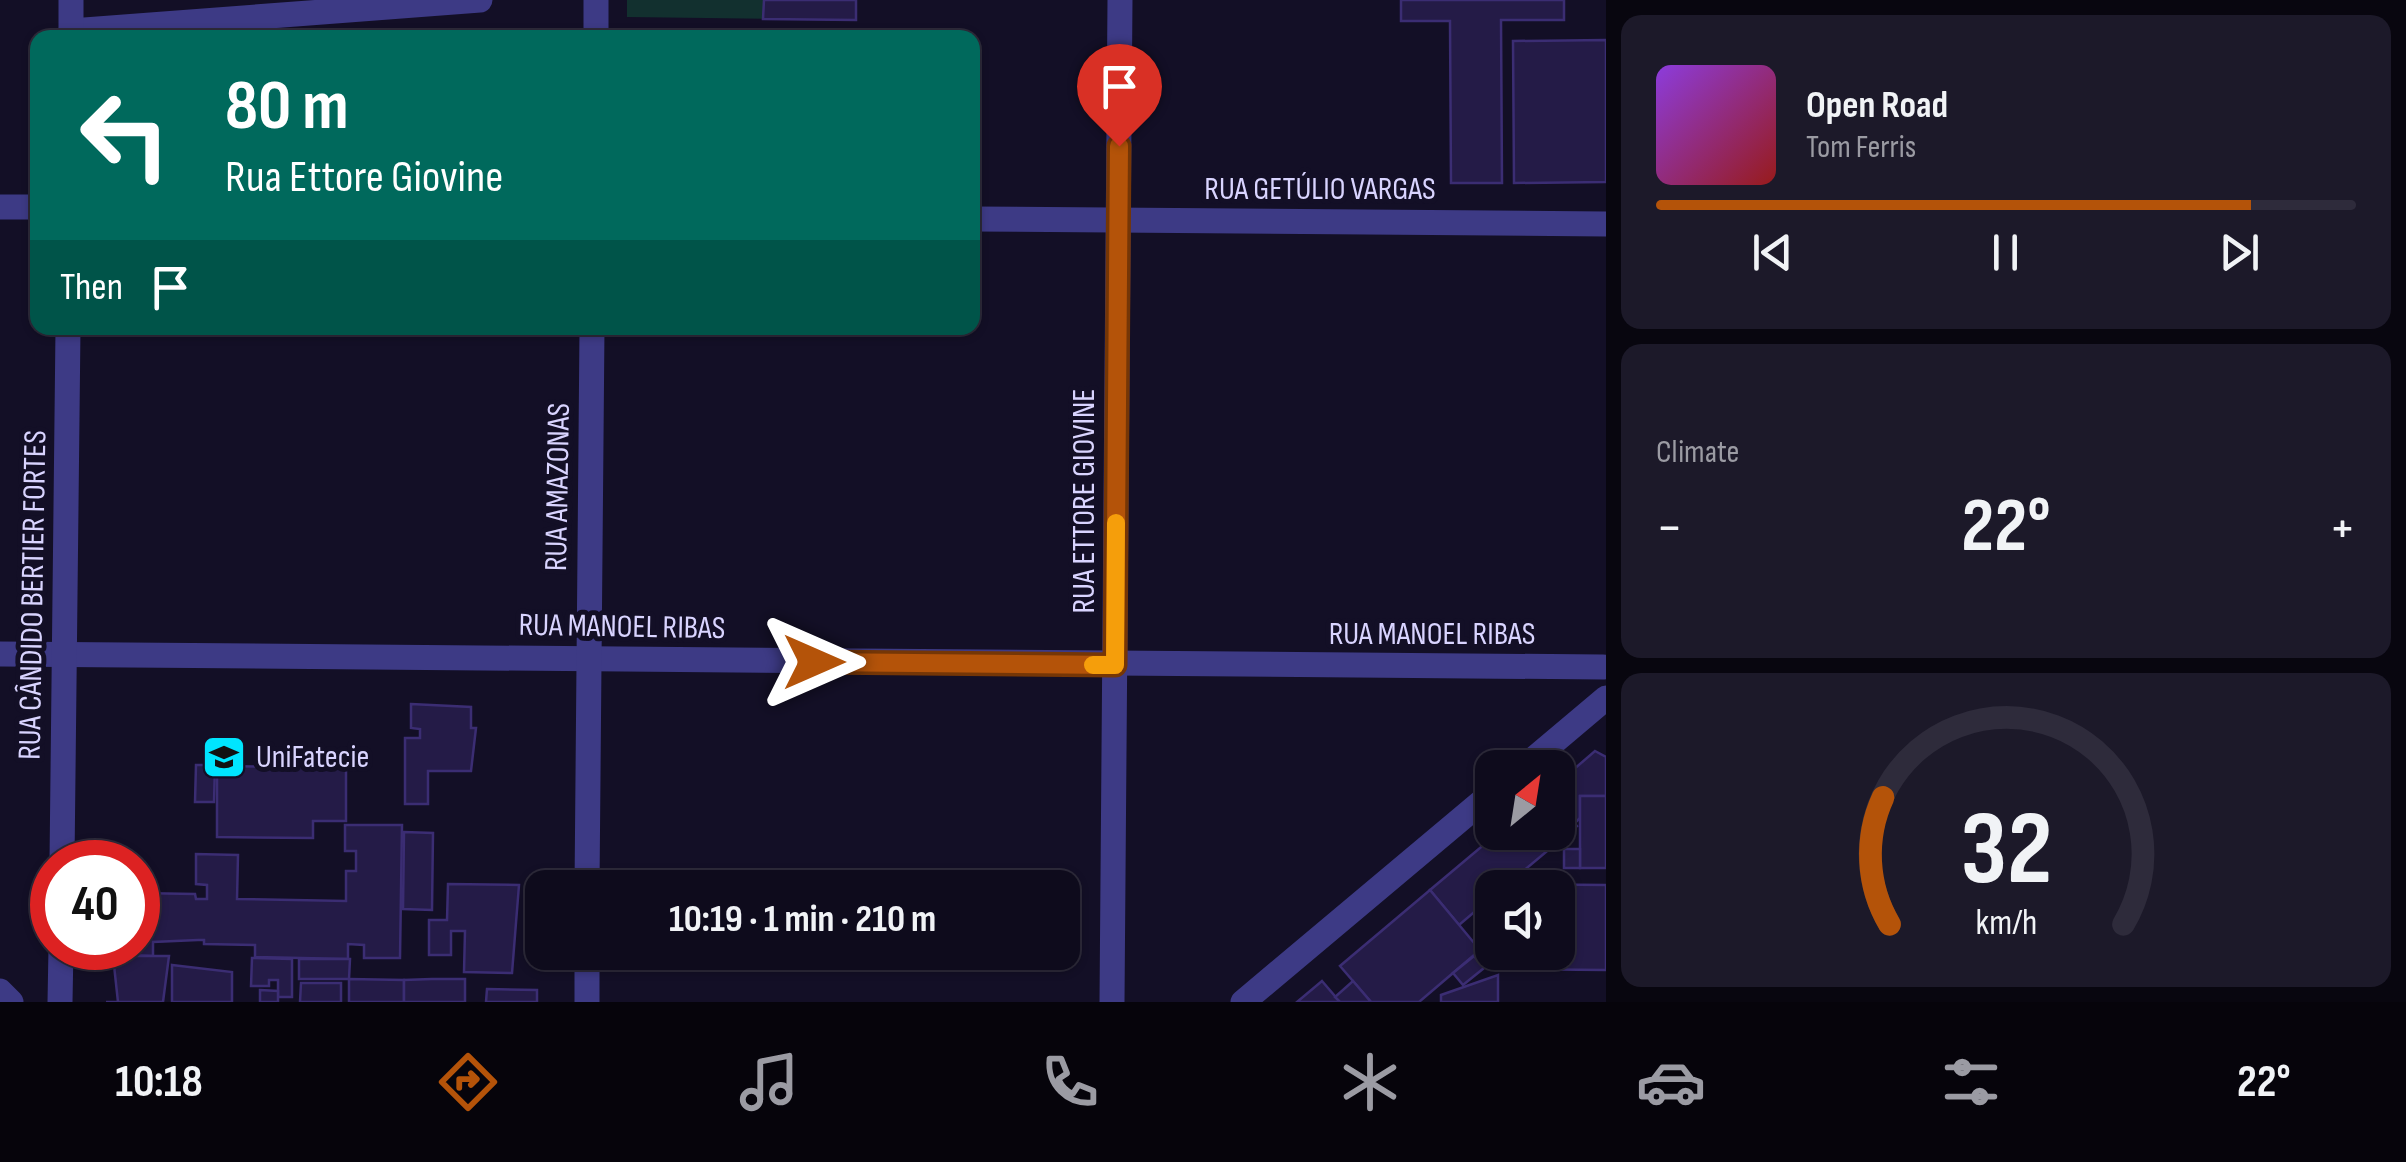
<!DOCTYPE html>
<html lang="en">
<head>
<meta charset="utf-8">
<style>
	:root { --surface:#0e0b1c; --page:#1c1929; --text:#f1f3f6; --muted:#9b9ba3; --line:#2e2b3b; --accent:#b45309 }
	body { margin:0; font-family:"Sofia Sans Condensed",sans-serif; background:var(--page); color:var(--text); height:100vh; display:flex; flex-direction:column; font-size:38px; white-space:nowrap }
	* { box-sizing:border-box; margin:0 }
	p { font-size:32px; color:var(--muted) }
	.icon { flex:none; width:55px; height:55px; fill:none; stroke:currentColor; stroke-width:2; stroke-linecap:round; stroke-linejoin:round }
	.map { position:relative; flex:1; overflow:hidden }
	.details { display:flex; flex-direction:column; gap:15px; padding:15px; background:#08060f; width:800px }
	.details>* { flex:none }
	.guide { position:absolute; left:30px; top:30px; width:950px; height:305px; border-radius:20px; box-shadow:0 2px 8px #0004,0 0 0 2px var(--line); background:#00695c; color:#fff; overflow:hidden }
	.needle { width:65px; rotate:30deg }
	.fabs { position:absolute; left:1475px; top:750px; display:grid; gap:20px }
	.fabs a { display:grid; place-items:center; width:100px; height:100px; border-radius:20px; background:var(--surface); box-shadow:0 2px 8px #0004,0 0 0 2px var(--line); font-size:50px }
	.speed { position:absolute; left:30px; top:840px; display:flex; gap:20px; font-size:50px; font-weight:700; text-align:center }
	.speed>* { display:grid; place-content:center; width:130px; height:130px; border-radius:50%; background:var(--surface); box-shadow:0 2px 8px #0004,0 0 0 2px var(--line); line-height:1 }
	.speed .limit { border:15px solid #d22; background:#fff; color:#111 }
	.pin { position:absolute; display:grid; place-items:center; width:85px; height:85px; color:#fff; margin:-102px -42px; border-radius:50% 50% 50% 0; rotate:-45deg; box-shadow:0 0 10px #0007 }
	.pin .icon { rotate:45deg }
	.me { position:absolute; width:110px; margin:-55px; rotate:90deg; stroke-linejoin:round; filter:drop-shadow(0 0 8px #0008) }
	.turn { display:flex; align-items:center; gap:35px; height:210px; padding:0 30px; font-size:45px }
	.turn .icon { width:130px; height:130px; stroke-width:2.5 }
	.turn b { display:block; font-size:70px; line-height:85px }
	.then { display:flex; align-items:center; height:95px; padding:0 30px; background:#0003; gap:20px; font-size:38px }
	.big { font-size:75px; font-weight:700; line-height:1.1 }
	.details .widget { flex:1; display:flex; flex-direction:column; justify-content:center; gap:15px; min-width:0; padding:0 35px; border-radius:20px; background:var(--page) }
	.details .dial { align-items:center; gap:0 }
	.dial svg { height:260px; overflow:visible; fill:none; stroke:var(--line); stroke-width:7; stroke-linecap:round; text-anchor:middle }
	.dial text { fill:var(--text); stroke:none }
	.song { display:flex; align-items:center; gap:30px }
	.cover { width:120px; height:120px; border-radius:15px; background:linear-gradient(135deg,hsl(270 70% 55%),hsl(0 70% 35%)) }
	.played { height:10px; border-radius:5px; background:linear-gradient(90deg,var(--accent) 85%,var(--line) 85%) }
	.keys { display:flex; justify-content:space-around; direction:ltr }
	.heat { display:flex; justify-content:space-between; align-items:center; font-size:55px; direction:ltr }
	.trip { position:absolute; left:525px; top:870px; width:555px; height:100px; border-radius:20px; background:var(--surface); box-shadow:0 2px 8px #0004,0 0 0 2px var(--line); font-weight:700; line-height:100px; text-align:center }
	.tabs { display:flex; height:160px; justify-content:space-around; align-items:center; background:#06040b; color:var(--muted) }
	.tabs .icon { width:70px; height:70px }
	.tabs .current { color:var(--accent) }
	.tabs b { font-size:45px; color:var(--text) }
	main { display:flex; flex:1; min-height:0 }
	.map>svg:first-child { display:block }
	.green { fill:#12302f }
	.building { fill:#241b47; stroke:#3b2d73; stroke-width:2.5 }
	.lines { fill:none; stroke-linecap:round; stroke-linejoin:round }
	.minor { stroke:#3d3a85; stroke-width:25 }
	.route-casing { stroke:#753606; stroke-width:25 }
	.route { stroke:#b45309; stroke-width:18 }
	.slow { stroke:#f59e0b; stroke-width:18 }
	.labels { text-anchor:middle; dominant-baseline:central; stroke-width:10; stroke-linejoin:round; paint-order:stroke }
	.street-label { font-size:32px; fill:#d9d4ff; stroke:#130f26 }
	.poi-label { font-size:32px; fill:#d9d4ff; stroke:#130f26; text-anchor:start }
</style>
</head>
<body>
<main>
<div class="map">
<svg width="1606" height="1002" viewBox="0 0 1606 1002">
	<rect width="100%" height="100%" fill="#130f26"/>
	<path class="green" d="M627 0H856V20L627 17Z"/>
	<g class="building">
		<path d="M764 0H856V20L763 19Z"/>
		<path d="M1401 0H1564V20H1501L1502 183H1451L1450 21H1401Z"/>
		<path d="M300 33 459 35V38H300Z"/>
		<path d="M1606 40V182L1514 183 1513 41Z"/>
		<path d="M411 704 471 707V728H476L471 771H428V804H405V738H420V729L411 728Z"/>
		<path d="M1595 751 1606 757V796H1580V818L1575 823 1558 803V783Z"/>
		<path d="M196 765H215L214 802H195Z"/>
		<path d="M217 766 346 768V821H313V838L217 837Z"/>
		<rect x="1580" y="796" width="26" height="72"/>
		<path d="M1558 803 1577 826 1503 888H1492V897L1459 925 1430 890 1499 832H1558Z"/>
		<path d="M345 825H402L400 958H364V945L348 944V959L255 957V945L204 944V940H198L153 942V956L126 955V948H138V893L195 894 196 899H207V885L196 884V854L238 855 237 899 346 901V871H356V851H345Z"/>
		<path d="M404 832 433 833 432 910 403 909Z"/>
		<rect x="1564" y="849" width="16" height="19"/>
		<path d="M448 884 519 885 512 973 464 972 465 931H451V955H429V920H447Z"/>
		<path d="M1509 884 1606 885V970L1508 969 1509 952H1558V888Z"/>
		<path d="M1430 890 1480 950 1419 1002H1371L1340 966Z"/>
		<path d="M113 956H169L163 1002H106H118Z"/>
		<path d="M1474 956 1484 968 1463 985 1453 973Z"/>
		<path d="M252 958 292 959V997H278V980H269V986H251Z"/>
		<path d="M299 959H350L349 979H299Z"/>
		<path d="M172 965 232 972V1002H172Z"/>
		<path d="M1498 975V1002H1441V995Z"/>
		<path d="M349 979 404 980V1002H349Z"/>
		<path d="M432 979H465V1002H404V980Z"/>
		<path d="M1322 981 1340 1002H1297Z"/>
		<path d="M1353 981 1371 1002H1340L1335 997Z"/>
		<path d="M301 983H341V1002H300Z"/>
		<path d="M487 989 537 990V1002H486Z"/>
		<path d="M260 990 278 991V1002H260Z"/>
	</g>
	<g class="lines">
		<g class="minor">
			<path d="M71 31 480 0"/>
			<path d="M71 38V0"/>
			<path d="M596 38V0"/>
			<path d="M0 207H38"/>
			<path d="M972 219 1606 224"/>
			<path d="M0 654 1603 667"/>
			<path d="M1523 768 1606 698"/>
			<path d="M62 862 68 328"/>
			<path d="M587 888 592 328"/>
			<path d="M0 991 11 1002"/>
			<path d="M60 1002 61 948"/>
			<path d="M587 1002V952"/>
			<path d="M1112 1002 1120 0"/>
			<path d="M1243 1002 1492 793"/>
		</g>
	</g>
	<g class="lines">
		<g class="route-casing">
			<path id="route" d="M814 662 1115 665 1119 146"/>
		</g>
		<use href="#route" class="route"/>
		<path class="slow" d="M1093 665H1115L1116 523"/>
	</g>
	<defs>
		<g id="school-square" transform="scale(2.25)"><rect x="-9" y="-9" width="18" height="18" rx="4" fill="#00e5ff" stroke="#130f26"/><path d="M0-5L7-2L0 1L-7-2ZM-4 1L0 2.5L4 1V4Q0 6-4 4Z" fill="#111"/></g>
	</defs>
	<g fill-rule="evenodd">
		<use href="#school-square" x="224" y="757"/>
	</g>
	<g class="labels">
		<g class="street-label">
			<text x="1320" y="189">RUA GETÚLIO VARGAS</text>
			<text transform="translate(558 487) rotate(-89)">RUA AMAZONAS</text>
			<text transform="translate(1084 501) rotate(-90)">RUA ETTORE GIOVINE</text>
			<text transform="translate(33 595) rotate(-89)">RUA CÂNDIDO BERTIER FORTES</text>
			<text transform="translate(622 627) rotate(1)">RUA MANOEL RIBAS</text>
			<text x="1432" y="634">RUA MANOEL RIBAS</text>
		</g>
		<g class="poi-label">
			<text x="256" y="757">UniFatecie</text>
		</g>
	</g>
</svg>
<div class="fabs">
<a><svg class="needle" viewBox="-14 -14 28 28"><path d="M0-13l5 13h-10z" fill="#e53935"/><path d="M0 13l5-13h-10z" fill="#9b9ba3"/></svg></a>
<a><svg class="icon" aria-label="sound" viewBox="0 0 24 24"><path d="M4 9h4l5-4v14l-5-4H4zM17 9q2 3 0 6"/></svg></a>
</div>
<div class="speed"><div class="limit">40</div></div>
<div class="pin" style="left:1119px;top:146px;background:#d93025"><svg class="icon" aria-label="arrive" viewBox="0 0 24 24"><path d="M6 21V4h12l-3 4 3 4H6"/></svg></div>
<svg class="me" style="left:814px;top:662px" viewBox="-20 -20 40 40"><path d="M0-17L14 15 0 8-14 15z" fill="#b45309" stroke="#fff" stroke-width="4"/></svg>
<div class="trip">10:19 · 1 min · 210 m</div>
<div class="guide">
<div class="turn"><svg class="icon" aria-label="left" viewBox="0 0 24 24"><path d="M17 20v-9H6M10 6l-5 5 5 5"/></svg><div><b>80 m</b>Rua Ettore Giovine</div></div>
<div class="then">Then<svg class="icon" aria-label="arrive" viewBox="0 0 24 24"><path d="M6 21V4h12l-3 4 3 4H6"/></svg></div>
</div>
</div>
<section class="details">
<div class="widget">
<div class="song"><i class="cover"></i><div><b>Open Road</b><p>Tom Ferris</p></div></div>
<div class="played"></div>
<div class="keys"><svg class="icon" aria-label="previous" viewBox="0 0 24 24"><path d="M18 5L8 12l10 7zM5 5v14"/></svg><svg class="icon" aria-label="pause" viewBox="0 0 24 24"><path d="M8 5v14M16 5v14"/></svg><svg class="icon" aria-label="next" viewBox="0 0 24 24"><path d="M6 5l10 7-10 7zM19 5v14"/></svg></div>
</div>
<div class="widget"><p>Climate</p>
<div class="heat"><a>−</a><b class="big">22°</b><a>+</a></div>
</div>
<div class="widget dial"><svg viewBox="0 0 100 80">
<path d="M14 69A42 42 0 1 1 86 69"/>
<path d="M14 69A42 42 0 0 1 12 30" stroke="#b45309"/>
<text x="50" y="56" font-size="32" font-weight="700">32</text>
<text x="50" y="72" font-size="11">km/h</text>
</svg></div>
</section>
</main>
<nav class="tabs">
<b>10:18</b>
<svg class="icon current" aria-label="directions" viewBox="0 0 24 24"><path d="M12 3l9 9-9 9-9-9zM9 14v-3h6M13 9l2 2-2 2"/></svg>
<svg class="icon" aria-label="music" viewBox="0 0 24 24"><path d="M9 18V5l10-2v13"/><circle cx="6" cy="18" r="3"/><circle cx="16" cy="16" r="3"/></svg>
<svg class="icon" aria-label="phone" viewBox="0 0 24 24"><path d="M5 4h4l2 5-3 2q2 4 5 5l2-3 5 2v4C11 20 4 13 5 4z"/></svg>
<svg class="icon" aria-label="climate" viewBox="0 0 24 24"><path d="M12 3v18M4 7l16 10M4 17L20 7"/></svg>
<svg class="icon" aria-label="car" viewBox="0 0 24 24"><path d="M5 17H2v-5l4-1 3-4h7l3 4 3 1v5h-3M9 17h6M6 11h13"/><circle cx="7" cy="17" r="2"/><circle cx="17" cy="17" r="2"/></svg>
<svg class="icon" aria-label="filters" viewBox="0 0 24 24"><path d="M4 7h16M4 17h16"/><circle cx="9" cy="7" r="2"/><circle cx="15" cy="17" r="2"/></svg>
<b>22°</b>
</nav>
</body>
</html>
